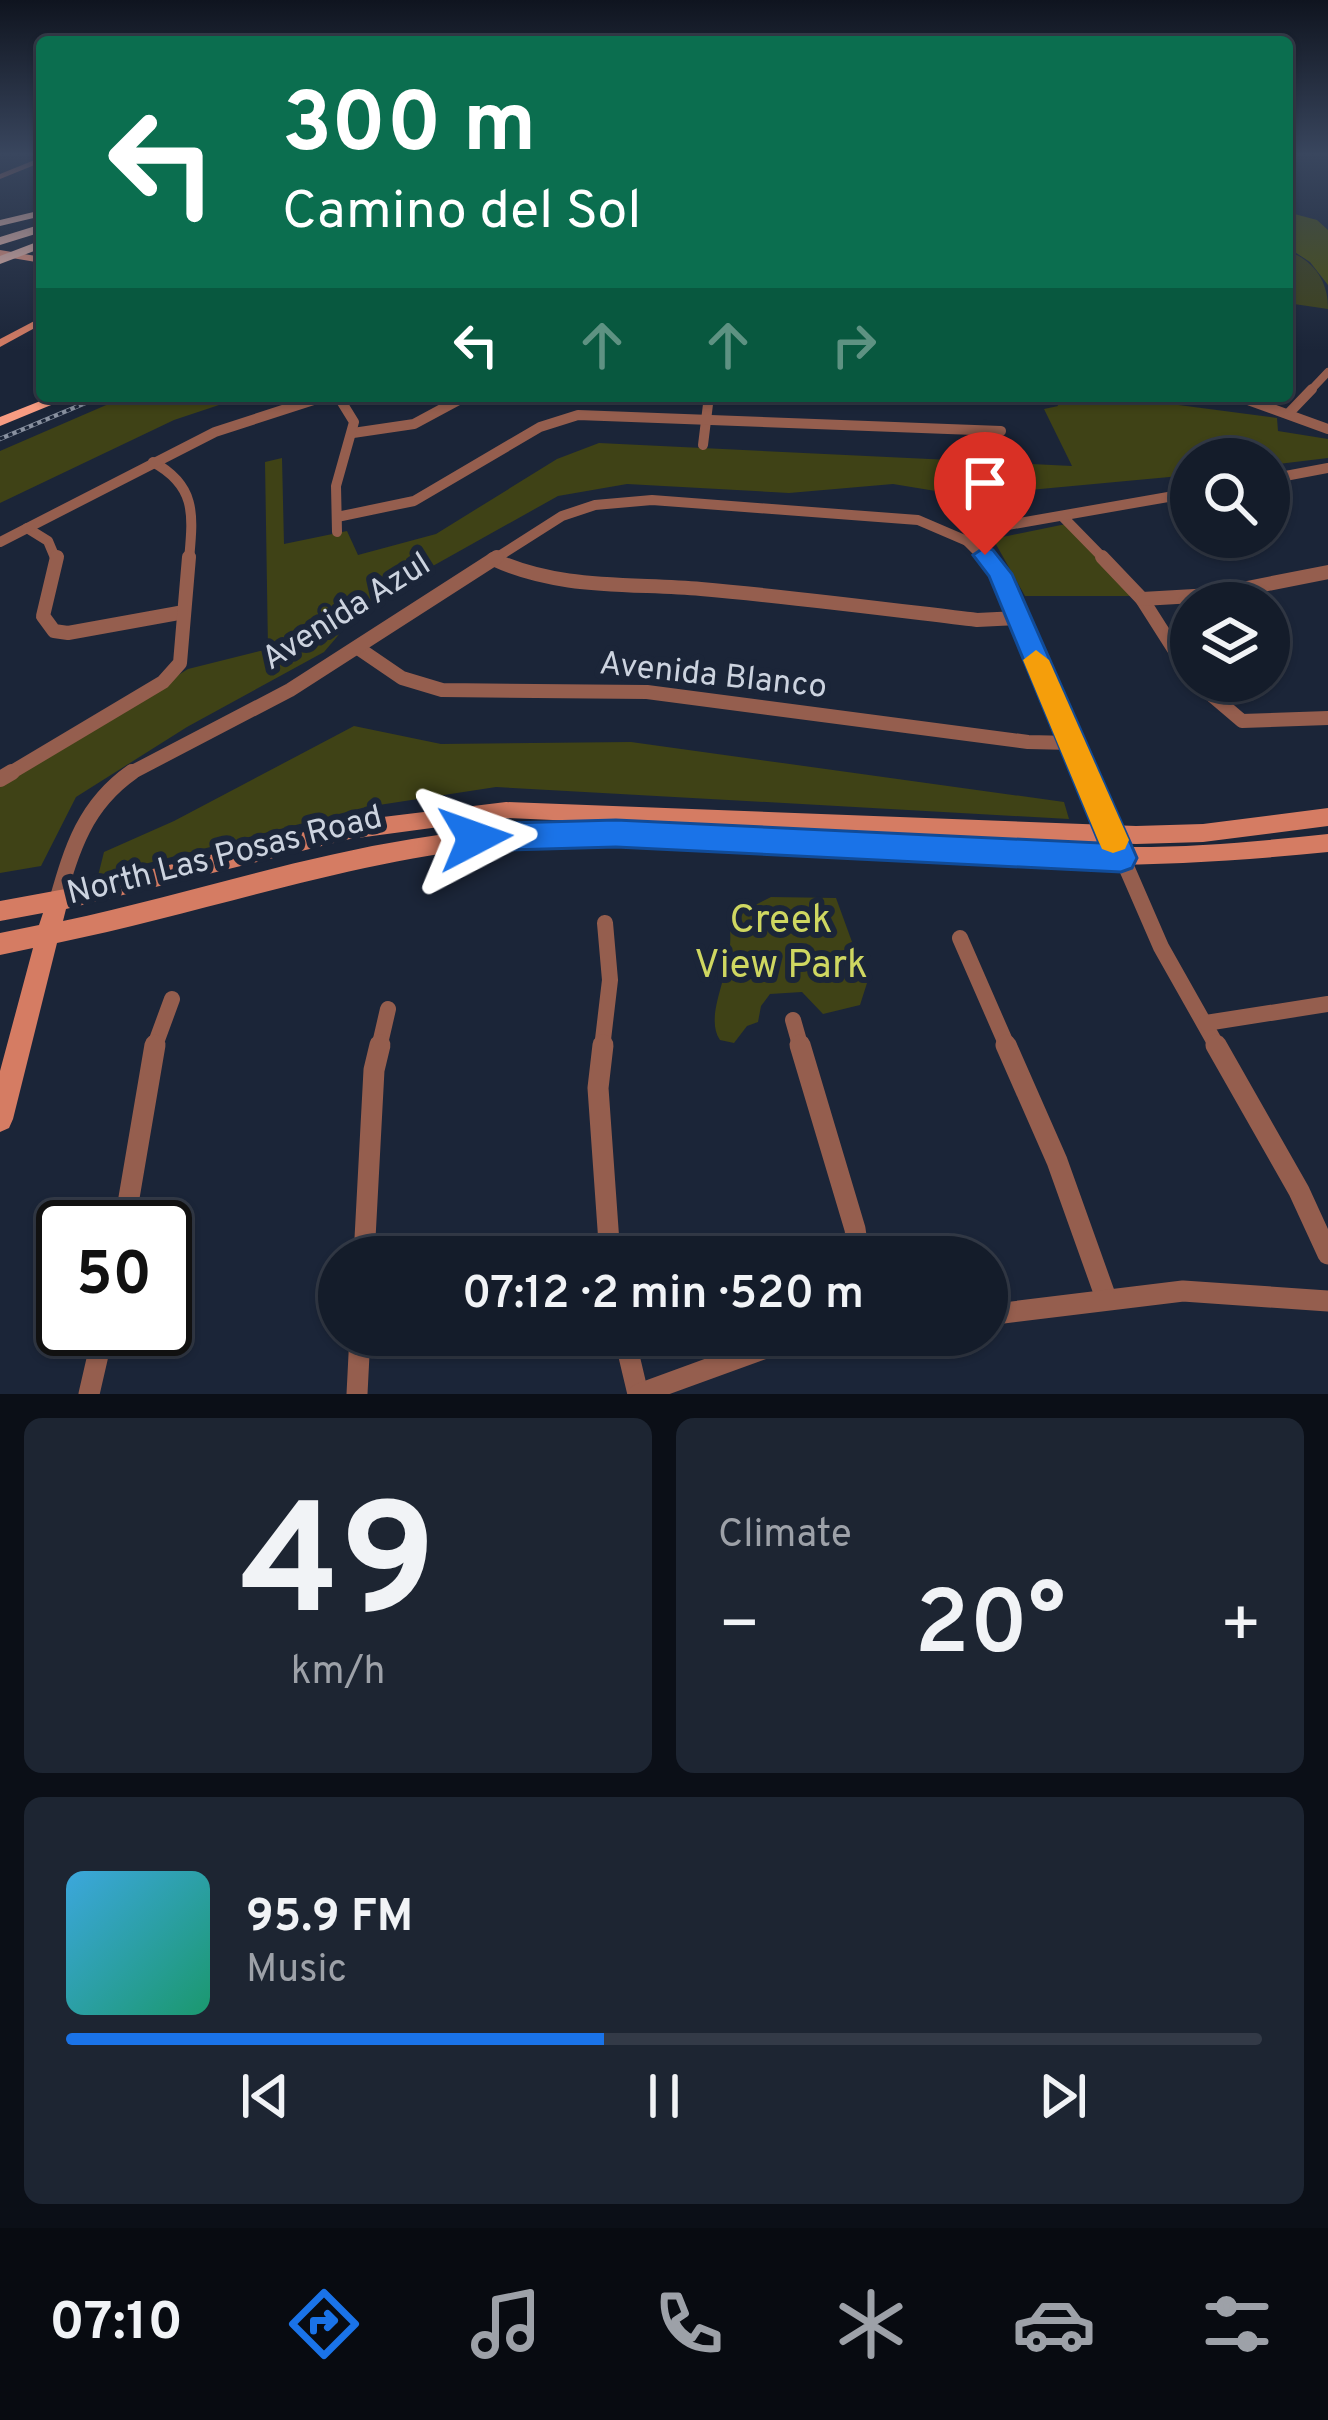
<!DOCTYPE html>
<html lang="en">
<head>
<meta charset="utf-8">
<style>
	:root { --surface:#141c2a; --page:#1d2532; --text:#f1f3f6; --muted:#9da1a8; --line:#333a47; --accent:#1a73e8 }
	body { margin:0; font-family:Overpass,sans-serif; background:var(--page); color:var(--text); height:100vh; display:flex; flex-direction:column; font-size:45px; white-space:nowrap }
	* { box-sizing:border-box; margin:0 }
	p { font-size:39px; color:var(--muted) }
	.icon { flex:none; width:66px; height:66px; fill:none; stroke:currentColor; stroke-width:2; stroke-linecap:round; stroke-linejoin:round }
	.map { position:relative; height:1394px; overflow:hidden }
	.panel { display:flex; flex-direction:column; gap:24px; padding:24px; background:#0b0f17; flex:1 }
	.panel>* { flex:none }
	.top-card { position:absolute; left:36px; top:36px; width:1257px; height:366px; border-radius:12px; box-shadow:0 3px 9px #0004,0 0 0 3px var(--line); background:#0b6e4f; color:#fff; overflow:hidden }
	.fabs { position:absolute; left:1170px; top:438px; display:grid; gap:24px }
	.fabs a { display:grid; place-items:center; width:120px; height:120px; border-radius:50%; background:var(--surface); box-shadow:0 3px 9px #0004,0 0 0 3px var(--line); font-size:60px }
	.speed { position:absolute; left:36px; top:1200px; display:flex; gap:24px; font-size:60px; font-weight:700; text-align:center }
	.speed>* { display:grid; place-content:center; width:156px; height:156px; border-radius:50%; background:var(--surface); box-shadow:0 3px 9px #0004,0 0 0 3px var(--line); line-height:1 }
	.speed .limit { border:6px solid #111; border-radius:18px; background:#fff; color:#111 }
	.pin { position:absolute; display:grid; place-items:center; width:102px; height:102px; color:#fff; margin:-123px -51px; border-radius:50% 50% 50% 0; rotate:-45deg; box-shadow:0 0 12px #0007 }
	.pin .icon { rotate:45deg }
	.me { position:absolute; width:132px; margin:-66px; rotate:86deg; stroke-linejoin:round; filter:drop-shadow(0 0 9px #0008) }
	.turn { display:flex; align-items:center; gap:42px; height:252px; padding:0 48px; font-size:54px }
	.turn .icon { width:156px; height:156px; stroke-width:2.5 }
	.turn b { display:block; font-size:84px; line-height:102px }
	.lanes { display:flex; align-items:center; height:114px; padding:0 48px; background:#0003; justify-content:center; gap:60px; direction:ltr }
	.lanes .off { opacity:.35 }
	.big { font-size:90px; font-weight:600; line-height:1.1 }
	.panel .card { flex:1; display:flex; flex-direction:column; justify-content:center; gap:18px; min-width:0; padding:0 42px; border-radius:18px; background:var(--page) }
	.panel .dial { align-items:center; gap:0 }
	.dial b { font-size:156px; line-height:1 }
	.song { display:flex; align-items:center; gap:36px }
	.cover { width:144px; height:144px; border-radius:18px; background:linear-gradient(135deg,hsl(200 70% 55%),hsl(160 70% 35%)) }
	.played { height:12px; border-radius:6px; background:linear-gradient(90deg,var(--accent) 45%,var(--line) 45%) }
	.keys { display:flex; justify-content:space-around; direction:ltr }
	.heat { display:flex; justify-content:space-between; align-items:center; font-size:66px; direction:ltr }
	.panel .tiles { flex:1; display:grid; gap:24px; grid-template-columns:1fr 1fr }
	.card:last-child { grid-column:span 2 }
	.trip { position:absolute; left:318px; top:1236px; width:690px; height:120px; border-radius:60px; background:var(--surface); box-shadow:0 3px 9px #0004,0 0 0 3px var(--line); font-weight:600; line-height:120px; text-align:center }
	.tabs { display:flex; height:192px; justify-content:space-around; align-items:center; background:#080b11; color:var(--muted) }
	.tabs .icon { width:84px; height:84px }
	.tabs .selected { color:var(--accent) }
	.tabs b { font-size:54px; color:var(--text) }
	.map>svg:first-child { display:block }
	.green { fill:#3f4216 }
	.forest { fill:#4e5208 }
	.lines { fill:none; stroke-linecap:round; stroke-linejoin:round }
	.street-far4 { stroke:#955e4e; stroke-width:8 }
	.street-far3 { stroke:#955e4e; stroke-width:10 }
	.street-far2 { stroke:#955e4e; stroke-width:14 }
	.street-far1 { stroke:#955e4e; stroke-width:16 }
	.street { stroke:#955e4e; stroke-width:21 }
	.secondary { fill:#d57c63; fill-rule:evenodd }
	.primary { fill:#f89c82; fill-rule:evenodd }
	.highway { fill:#fec5b5; fill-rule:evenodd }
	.rail-casing { stroke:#88909f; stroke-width:4.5 }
	.rail { stroke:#1b2538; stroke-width:3; stroke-dasharray:4.5; stroke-linecap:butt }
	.route { fill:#1a73e8; stroke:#114b97; stroke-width:3 }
	.slow { fill:#f59e0b }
	.labels { text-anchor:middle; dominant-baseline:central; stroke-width:12; stroke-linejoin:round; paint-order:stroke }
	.street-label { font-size:33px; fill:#ccd3df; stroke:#1b2538 }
	.near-park-label { font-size:39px; fill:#cfd761; stroke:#1b2538 }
</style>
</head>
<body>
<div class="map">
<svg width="1328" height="1394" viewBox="0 0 1328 1394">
	<rect width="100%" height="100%" fill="#1b2538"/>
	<g class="green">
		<path d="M1297 255C1319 267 1328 286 1328 309L1287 303V256Z"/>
		<path d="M127 396H246L174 420 0 503V451Z"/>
		<path d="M1054 396H1110L1277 418 1278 431 1328 439V458L1269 465V459H1191V475L966 496 893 484 789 493 627 484 558 496 365 604 324 652 187 727 76 797 41 866 0 873V785L188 669 268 649 265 462 282 458 284 544 347 531 358 555 436 534 557 459 599 443 1072 466 1044 409 1058 406Z"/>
		<path d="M1066 524 1131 596H1025L993 539Z"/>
		<path d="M354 726 441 744 631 742 1064 802 1069 819 496 787 366 807 98 876 104 852 174 821Z"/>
		<path d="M771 897 836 898 867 983 860 1005 823 1014 802 992 770 994 761 1006 758 1022 747 1026 734 1043 720 1040C701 1012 740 963 728 919Z"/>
	</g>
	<path class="forest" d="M1287 212 1317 220 1328 230V285L1310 262 1287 247Z"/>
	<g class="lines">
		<path class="street-far4" d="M1309 392 1328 372"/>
		<g class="street-far3">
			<path d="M1237 396 1328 429"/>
			<path d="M1288 414 1312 389"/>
			<path d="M353 433 414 424 466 396"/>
			<path d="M703 445 709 396"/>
			<path d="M153 462C197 486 193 515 189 560"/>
			<path d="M1269 479 1328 468"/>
			<path d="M1062 516 1105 560"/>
			<path d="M337 517 414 501 540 427 578 415 1001 431"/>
			<path d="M27 528 48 541 56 560"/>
			<path d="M337 532 336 486 354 422 338 396"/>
			<path d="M967 541 1002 526 1191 493"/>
			<path d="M0 542 215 432 326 396"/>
			<path d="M493 560 562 516 595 505 652 500 918 520 967 541 986 560"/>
		</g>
		<g class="street-far2">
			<path d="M57 557 43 616 54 631 68 633 184 612"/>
			<path d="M983 557 1000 574 1087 775"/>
			<path d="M1102 557 1142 599 1191 676"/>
			<path d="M493 559C559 590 630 583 701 589 793 597 885 609 977 620L1018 618"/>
			<path d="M1142 599 1212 595 1328 572"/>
			<path d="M358 648 402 678 442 690 647 692 1028 742 1072 743"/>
			<path d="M1195 681 1242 721 1328 718"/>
			<path d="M7 775 163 682 180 663 189 557"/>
			<path d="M127 775 290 690 497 557"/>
		</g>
		<g class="street-far1">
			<path d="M1085 772 1161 947 1218 1048"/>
			<path d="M0 779 12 772"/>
			<path d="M57 901C72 848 85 805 132 772"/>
			<path d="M960 938 1008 1048"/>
			<path d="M793 1020 801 1048"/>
			<path d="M1206 1023 1328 1004"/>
			<path d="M154 1048 172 999"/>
			<path d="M379 1048 388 1009"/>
			<path d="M602 1048 610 980 605 923"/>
		</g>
		<g class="street">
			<path d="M603 1045 598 1088 610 1257"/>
			<path d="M800 1045 855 1229 859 1257"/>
			<path d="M1006 1045 1057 1161 1106 1298"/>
			<path d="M1216 1045 1299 1191 1328 1254"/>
			<path d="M124 1227 155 1045"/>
			<path d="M364 1257 374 1070 380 1045"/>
			<path d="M987 1315 1183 1291 1328 1301"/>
			<path d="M624 1335 638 1394"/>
			<path d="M89 1394 104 1329"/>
			<path d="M357 1394 360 1335"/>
			<path d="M639 1394 801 1335"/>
		</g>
		<g class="secondary">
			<path d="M42 157V162L0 179V174Z"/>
			<path d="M42 317V324L0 347V339Z"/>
			<path d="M506 802 1136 826 1203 824 1328 808V826L1203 842 1136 844 763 829C886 836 1010 848 1134 847 1199 847 1263 841 1328 834V852C1231 862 1135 867 1037 864 874 858 710 834 547 842 378 851 221 909 57 943L13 1119 9 1128 0 1132V1071L33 948 0 955V933L39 925 43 913 0 921V901L87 885 350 821ZM506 818 642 824C565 824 489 826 412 839 294 858 180 896 63 921L66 909 350 839Z"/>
		</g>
		<g class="primary">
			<path d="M0 250 42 257V263L0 256Z"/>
			<path d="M53 396H73L0 426V417Z"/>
		</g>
		<g class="highway">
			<path d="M42 210V216L0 226V220Z"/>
			<path d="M42 224V232L0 245V237Z"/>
			<path d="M42 240V248L0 264V256Z"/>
		</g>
		<g class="rail-casing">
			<path id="rail" d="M0 439 102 396"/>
		</g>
		<use href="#rail" class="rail"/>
	</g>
	<linearGradient id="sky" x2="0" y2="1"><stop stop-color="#0f141f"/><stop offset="0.44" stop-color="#39465e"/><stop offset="1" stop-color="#39465e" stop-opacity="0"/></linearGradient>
	<rect width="1328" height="350" fill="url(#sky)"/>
	<path class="route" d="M985 547 993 550 1012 574 1137 858 1132 868 1121 872 616 847 475 851 463 847 459 838 463 828 475 824 616 820 1099 843 989 576 973 555Z"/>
	<path class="slow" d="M1036 650 1049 660 1129 840 1125 849 1113 853 1102 849 1098 840 1023 660Z"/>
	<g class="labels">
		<g class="street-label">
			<text transform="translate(347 613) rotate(-32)">Avenida Azul</text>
			<text transform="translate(713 677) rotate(6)">Avenida Blanco</text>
			<text transform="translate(225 857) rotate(-14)">North Las Posas Road</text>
		</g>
		<g class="near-park-label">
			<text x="781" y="922">Creek<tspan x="781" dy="45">View Park</tspan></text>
		</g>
	</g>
</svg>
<div class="fabs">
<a><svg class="icon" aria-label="search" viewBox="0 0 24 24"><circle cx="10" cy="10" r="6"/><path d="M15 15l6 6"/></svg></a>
<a><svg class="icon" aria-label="layers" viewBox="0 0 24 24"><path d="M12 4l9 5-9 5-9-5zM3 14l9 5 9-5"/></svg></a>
</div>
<div class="speed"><div class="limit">50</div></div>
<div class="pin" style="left:985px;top:555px;background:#d93025"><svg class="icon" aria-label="arrive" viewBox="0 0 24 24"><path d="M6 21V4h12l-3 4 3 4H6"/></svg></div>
<svg class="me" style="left:475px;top:838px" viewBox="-20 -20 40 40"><path d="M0-17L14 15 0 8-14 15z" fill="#1a73e8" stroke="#fff" stroke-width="4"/></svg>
<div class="trip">07:12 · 2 min · 520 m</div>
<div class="top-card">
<div class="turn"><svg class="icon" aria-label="left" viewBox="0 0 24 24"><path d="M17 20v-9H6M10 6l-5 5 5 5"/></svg><div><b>300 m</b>Camino del Sol</div></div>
<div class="lanes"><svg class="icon" aria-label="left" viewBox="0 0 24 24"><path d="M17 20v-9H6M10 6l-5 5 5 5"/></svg><svg class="icon off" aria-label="ahead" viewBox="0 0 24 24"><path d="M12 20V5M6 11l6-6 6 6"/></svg><svg class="icon off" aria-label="ahead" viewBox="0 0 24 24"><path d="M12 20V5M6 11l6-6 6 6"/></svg><svg class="icon off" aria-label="right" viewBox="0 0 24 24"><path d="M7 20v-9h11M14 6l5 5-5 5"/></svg></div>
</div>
</div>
<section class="panel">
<div class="tiles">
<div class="card dial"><b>49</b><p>km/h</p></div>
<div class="card"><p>Climate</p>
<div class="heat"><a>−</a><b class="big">20°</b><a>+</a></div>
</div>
<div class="card">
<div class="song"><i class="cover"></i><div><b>95.9 FM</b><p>Music</p></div></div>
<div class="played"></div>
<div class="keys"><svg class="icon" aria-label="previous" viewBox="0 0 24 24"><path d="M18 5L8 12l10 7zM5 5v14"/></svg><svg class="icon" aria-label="pause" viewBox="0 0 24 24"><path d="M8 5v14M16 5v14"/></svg><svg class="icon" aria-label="next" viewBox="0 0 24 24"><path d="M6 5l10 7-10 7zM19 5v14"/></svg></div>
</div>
</div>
</section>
<nav class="tabs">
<b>07:10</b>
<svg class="icon selected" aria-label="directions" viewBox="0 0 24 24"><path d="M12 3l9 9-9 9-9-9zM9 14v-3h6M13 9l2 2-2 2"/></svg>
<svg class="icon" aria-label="music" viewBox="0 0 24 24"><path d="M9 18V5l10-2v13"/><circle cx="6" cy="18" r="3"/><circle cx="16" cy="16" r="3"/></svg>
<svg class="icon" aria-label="phone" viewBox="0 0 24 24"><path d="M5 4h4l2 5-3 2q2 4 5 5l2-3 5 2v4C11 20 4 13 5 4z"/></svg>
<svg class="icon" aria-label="climate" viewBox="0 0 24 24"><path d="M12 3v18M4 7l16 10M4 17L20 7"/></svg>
<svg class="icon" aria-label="car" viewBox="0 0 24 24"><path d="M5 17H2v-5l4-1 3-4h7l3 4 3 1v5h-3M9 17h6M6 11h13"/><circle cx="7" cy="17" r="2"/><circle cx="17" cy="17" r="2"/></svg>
<svg class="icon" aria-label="filters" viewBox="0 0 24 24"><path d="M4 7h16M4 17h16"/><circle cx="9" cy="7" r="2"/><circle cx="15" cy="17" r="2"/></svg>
</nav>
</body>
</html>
